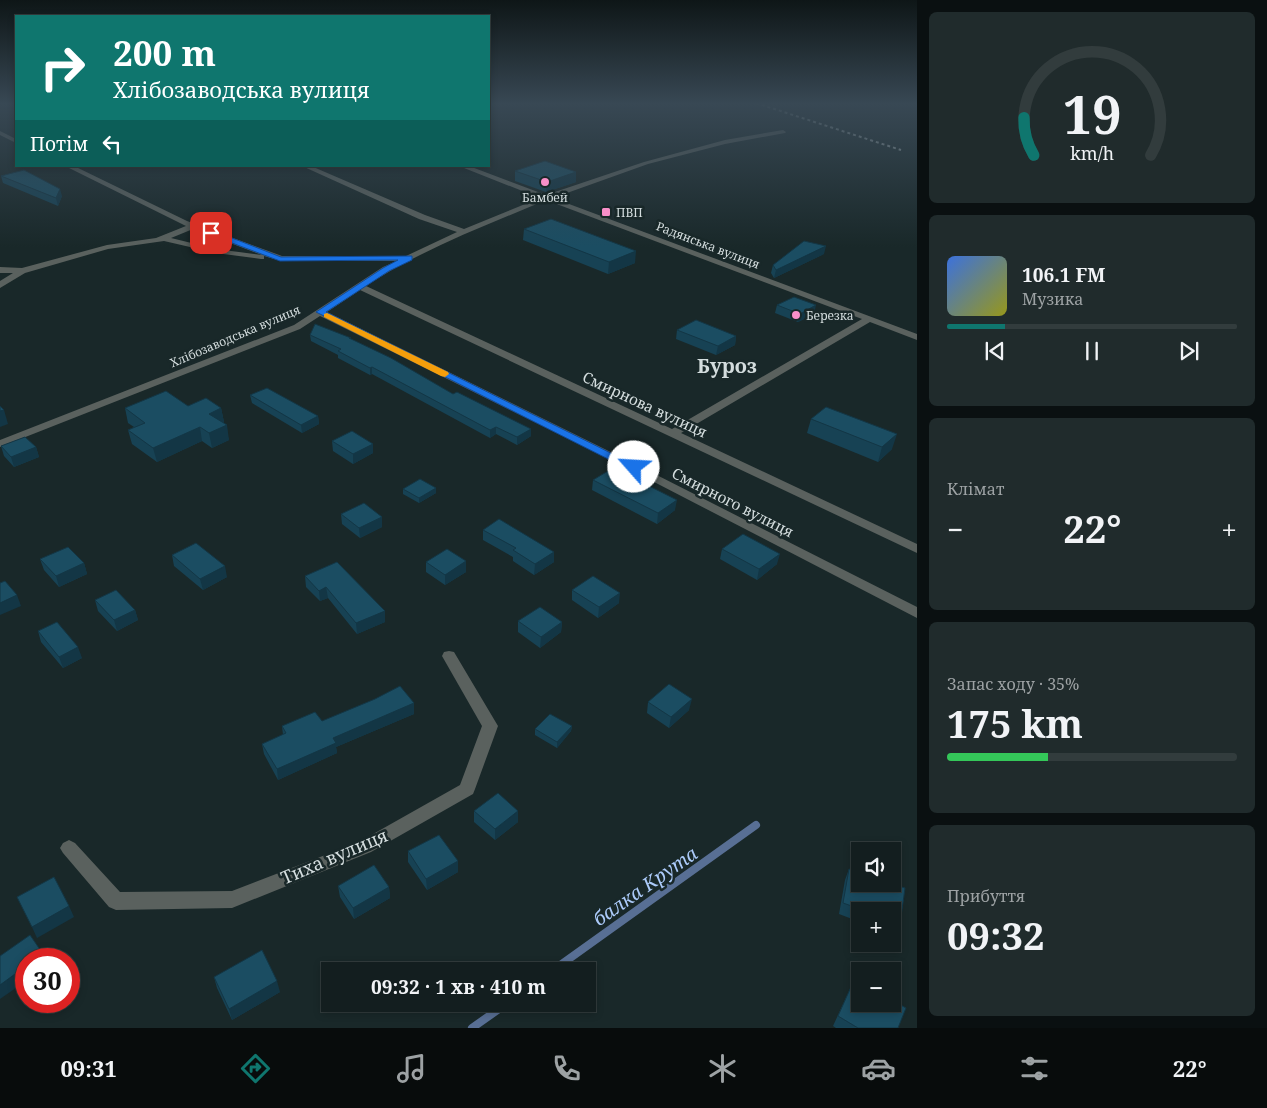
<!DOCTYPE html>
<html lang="uk">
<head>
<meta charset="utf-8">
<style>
	:root { --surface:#131e1f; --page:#202b2c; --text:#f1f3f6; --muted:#9da2a4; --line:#323c3d; --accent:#0f766e }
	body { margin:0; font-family:"Noto Serif",serif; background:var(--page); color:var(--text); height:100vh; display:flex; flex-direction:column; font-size:19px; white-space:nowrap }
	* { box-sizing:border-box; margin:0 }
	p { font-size:16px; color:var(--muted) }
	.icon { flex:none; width:28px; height:28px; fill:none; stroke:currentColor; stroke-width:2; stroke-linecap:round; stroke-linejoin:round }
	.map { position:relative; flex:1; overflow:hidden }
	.sheet { display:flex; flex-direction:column; gap:12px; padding:12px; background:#0a1011; width:350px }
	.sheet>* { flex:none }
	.banner { position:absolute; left:15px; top:15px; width:475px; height:152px; border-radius:0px; box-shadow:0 2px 8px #0003,0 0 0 1px var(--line); background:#0f766e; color:#fff; overflow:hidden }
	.controls { position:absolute; left:851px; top:842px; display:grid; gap:10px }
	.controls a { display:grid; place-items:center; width:50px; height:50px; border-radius:0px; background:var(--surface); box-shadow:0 2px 8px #0003,0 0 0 1px var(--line); font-size:25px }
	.speed { position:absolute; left:15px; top:948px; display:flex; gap:10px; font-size:25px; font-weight:700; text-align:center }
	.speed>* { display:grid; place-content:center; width:65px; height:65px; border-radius:50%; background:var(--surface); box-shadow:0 2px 8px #0003,0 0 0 1px var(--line); line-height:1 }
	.speed .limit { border:8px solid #d22; background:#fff; color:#111 }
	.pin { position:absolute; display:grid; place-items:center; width:42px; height:42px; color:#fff; margin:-21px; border-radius:10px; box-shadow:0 2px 8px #0006 }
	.me { position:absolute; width:55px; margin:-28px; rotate:296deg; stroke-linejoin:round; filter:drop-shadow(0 0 4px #0008) }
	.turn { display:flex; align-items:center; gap:18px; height:105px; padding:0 15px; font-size:22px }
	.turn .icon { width:65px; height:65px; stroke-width:2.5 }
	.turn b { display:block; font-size:35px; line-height:42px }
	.then { display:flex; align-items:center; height:48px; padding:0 15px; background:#0003; gap:10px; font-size:19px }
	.big { font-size:38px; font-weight:700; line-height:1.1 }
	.sheet .card { flex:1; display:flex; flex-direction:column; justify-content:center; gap:8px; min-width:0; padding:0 18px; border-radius:8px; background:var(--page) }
	.sheet .dial { align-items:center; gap:0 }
	.dial svg { height:130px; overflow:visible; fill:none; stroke:var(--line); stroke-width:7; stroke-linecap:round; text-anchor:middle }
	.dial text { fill:var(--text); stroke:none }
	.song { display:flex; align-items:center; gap:15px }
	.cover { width:60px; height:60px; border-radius:8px; background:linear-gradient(135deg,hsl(220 70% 55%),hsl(60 70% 35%)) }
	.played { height:5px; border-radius:2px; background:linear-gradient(90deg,var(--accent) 20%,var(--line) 20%) }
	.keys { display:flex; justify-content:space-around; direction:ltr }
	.heat { display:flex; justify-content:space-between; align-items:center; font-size:28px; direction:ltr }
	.charge { height:8px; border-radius:4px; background:linear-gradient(90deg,#34c759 35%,var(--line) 0) }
	.trip { position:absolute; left:321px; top:962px; width:275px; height:50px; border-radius:0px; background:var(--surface); box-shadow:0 2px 8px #0003,0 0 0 1px var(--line); font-weight:700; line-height:50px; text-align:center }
	.dock { display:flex; height:80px; justify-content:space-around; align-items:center; background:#080c0c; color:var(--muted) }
	.dock .icon { width:35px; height:35px }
	.dock .selected { color:var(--accent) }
	.dock b { font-size:22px; color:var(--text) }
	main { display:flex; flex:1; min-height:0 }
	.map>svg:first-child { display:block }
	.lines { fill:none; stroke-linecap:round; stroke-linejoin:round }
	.stream { stroke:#586f94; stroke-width:8 }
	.minor { fill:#5a615e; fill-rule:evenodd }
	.rail { stroke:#9faaab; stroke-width:2; stroke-dasharray:3 3; stroke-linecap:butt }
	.wall { fill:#174254 }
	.shaded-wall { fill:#133645 }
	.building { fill:#1b4d62; stroke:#133645 }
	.route { fill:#1a73e8; stroke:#114b97 }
	.slow { fill:#f59e0b }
	.poi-dot { fill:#f98fc9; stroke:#192829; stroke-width:2 }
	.labels { text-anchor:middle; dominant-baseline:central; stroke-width:5; stroke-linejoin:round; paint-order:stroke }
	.far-poi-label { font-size:12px; fill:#d4ddde; stroke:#192829; text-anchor:start }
	.far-street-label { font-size:12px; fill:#d4ddde; stroke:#192829 }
	.street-label { font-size:15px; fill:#d4ddde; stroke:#192829 }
	.near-street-label { font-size:18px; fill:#d4ddde; stroke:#192829 }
	.near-water-label { font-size:19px; font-style:italic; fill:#accbfa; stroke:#192829 }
	.district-label { font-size:20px; font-weight:bold; fill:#d4ddde; stroke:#192829 }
</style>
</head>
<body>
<main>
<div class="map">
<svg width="917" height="1028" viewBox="0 0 917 1028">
	<rect width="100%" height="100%" fill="#192829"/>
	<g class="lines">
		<g class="stream">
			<path d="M552 971 756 825"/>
			<path d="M472 1028 506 1004"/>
		</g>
		<g class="minor">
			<path d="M783 130 786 132 785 133 725 144 648 164 553 198 917 334V340L870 322 681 433 917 544V553L360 290 327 312 637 465 917 607V618L629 469 320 316 300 329 0 447V440L294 325 383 267 397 261H281L264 256V259H261L216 253 164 241 108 249 25 273 0 288V281L13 273H0V267L22 268 107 245 156 238 186 226 65 166H74L187 221 282 256H406L457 232 419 219 302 166H311L425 215 464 229 540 198 459 166H469L546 195 644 162 725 140ZM546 200 862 319 672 429 366 286C422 249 485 226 546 200ZM193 229 262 255 216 249 171 238Z"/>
			<path d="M0 131 16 139V143L0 135Z"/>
			<path d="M449 651 454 652 498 726 475 789 473 794 371 852 232 908 116 910 109 907 63 853 60 848 63 843 69 840 75 843 120 892 232 891 359 842 460 785 482 726 442 656 444 652Z"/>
		</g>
		<path class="rail" d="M756 103 901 150"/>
	</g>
	<g class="wall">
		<path d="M515 171 576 182 546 192 515 181Z"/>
		<path d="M1 176 62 196 58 206 3 183Z"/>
		<path d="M524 229 635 263 608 274 523 240Z"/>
		<path d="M824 254 774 278 771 273 773 265Z"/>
		<path d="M777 305 814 314 798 322 775 313Z"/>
		<path d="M677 330 736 336 735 345 716 355 676 339Z"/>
		<path d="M310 335 351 339 453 394 531 429V436L517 445 496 434 490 438 372 374 370 375 338 358V355L311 341Z"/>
		<path d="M250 395 318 416 319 424 302 433 252 403Z"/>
		<path d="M188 406 221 408 224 422 223 423 229 440 212 448 202 441 157 462 132 444 128 430 134 427 128 423 125 408Z"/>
		<path d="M811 419 892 449 878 462 807 433Z"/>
		<path d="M332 441 373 453 353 464 333 451Z"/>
		<path d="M1 446 36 447 39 457 14 467 4 456Z"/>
		<path d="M593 480 675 510 657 524 592 490Z"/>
		<path d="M436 488V493L419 503 403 494V489Z"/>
		<path d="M341 514 382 517V527L360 538 342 524Z"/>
		<path d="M483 530 554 562 534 575 513 561V557L483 540Z"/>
		<path d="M722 549 777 564 757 580 720 559Z"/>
		<path d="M172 555 227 577 203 590 174 566Z"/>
		<path d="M40 559 84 563 87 574 59 587 44 570Z"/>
		<path d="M466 561V572L445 585 426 572V562Z"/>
		<path d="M337 562 385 622 357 634 328 598 320 601 306 587 305 576Z"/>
		<path d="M572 590 619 603 598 618 572 600Z"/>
		<path d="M95 600 135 610 138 620 117 631 98 611Z"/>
		<path d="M518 621 562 622 561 632 540 648 518 632Z"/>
		<path d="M38 631 82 658 63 668 41 642Z"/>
		<path d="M648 702 689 710 669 728 647 713Z"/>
		<path d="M414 703V714L336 747 337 753 278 780 264 754 262 744 283 735 282 726 322 721Z"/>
		<path d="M572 726 571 731 557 748 535 735V729Z"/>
		<path d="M474 811 518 822 495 840 474 822Z"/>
		<path d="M408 851 458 861V872L427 890 408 862Z"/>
		<path d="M849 869 860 872V884H892L905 888 900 924 895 935 892 934V911H860V922L839 914 845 880Z"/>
		<path d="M338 886 389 887 390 898 354 919 340 897Z"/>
		<path d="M214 977 280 992 232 1020 217 988Z"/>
		<path d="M855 978 898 1028H836L833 1026Z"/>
	</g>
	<g class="shaded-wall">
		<path d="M576 172V182L546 192 547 182Z"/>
		<path d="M60 189 62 196 58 206 56 198Z"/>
		<path d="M826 246 824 254 774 278 776 270Z"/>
		<path d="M636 251 635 263 608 274 609 262Z"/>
		<path d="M816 305 814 314 798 322 800 314Z"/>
		<path d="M736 336 735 345 716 355 718 346Z"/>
		<path d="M372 367V374L370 375V368Z"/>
		<path d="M221 408 224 422 211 428 209 414Z"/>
		<path d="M4 410 8 424 0 427V411Z"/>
		<path d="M318 416 319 424 302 433 301 425Z"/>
		<path d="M227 425 229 440 212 448 209 433Z"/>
		<path d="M200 427 202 441 157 462 153 448Z"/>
		<path d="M496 427V434L490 438V430Z"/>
		<path d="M531 429V436L517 445V437Z"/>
		<path d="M897 434 892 449 878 462 882 447Z"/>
		<path d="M373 444V453L353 464V454Z"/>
		<path d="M36 447 39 457 14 467 11 457Z"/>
		<path d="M436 488V493L419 503V498Z"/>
		<path d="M677 500 675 510 657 524 658 513Z"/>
		<path d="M382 517V527L360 538 359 528Z"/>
		<path d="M554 552V562L534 575 535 564Z"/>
		<path d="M780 554 777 564 757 580 759 569Z"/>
		<path d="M466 561V572L445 585V575Z"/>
		<path d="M84 563 87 574 59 587 56 576Z"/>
		<path d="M225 566 227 577 203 590 200 579Z"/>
		<path d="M326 587 328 598 320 601 319 591Z"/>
		<path d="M620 593 619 603 598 618 599 607Z"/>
		<path d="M17 595 21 606 0 615V603Z"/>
		<path d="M135 610 138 620 117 631 114 620Z"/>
		<path d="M385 611V622L357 634 356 623Z"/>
		<path d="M562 622 561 632 540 648 541 637Z"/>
		<path d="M78 647 82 658 63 668 59 657Z"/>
		<path d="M692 699 689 710 669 728 671 717Z"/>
		<path d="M414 703V714L336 747 337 753 278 780 277 769 333 738Z"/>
		<path d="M572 726 571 731 557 748V742Z"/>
		<path d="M518 811V822L495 840V829Z"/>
		<path d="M458 861V872L427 890 426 879Z"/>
		<path d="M389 887 390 898 354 919 353 908Z"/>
		<path d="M69 906 74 917 37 938 32 927Z"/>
		<path d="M43 954 45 959H37Z"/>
		<path d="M26 966V981L0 999V985Z"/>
		<path d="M277 981 280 992 232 1020 229 1009Z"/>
	</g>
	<g class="building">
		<path d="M545 161 576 172 547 182 515 171Z"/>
		<path d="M24 170 60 189 56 198 1 176Z"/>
		<path d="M551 219 636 251 609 262 524 229Z"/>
		<path d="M804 241 826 246 776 270 773 265Z"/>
		<path d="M794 297 816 305 800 314 777 305Z"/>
		<path d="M696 320 736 336 718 346 677 330Z"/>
		<path d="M315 324 351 338H349L391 358 453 394 457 392 531 429 517 437 496 427 490 430 372 367 370 368 338 351 341 349 310 335Z"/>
		<path d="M267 388 318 416 301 425 250 395Z"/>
		<path d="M166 391 188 406 206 398 221 408 209 414 227 425 209 433 200 427 153 448 128 430 145 423 125 408Z"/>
		<path d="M0 406 4 410 0 411Z"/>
		<path d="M826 407 897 434 882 447 811 419Z"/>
		<path d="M352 431 373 444 353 454 332 441Z"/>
		<path d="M25 437 36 447 11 457 1 446Z"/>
		<path d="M613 468 677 500 658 513 593 480Z"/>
		<path d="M420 479 436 488 419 498 403 489Z"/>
		<path d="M364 503 382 517 359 528 341 514Z"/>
		<path d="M499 519 554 552 535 564 513 550 516 548 483 530Z"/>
		<path d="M743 534 780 554 759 569 722 549Z"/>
		<path d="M196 543 225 566 200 579 172 555Z"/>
		<path d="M68 547 84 563 56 576 40 559Z"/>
		<path d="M447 549 466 561 445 575 426 562Z"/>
		<path d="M337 562 385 611 356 623 326 587 319 591 305 576Z"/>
		<path d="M593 576 620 593 599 607 572 590Z"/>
		<path d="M5 581 17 595 0 603V583Z"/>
		<path d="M116 590 135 610 114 620 95 600Z"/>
		<path d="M540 607 562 622 541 637 518 621Z"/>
		<path d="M57 622 78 647 59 657 38 631Z"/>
		<path d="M669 684 692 699 671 717 648 702Z"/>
		<path d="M400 686 414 703 333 738 336 743 277 769 262 744 286 733 282 726 315 712 322 721 375 699Z"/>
		<path d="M550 714 572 726 557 742 535 729Z"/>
		<path d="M498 793 518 811 495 829 474 811Z"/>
		<path d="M439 835 458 861 426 879 408 851Z"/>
		<path d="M374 865 389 887 353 908 338 886Z"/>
		<path d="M849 869 860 872V884H892L905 888 900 924 892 921V911H866L843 903Z"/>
		<path d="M54 877 69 906 32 927 17 897Z"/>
		<path d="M30 935 43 954 37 959H26V966L0 985V956Z"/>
		<path d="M262 950 277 981 229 1009 214 977Z"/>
		<path d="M855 978 860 981V1004H892V1000L906 1008 898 1028H858L838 1016Z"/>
	</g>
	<linearGradient id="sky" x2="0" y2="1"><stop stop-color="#0e1617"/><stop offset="0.42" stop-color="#384854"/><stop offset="1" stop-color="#384854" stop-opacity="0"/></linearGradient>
	<rect width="917" height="247" fill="url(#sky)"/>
	<path class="route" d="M208 231H214L281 257 412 256V260L389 271 326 312 639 467 634 471 630 470 316 312 383 268 398 260 280 261 208 234Z"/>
	<path class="slow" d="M327 313 448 372 449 374 445 377 441 376 324 317V314Z"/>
	<g class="poi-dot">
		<circle cx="545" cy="182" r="5"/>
		<rect x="601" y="207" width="10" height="10" rx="2.5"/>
		<circle cx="796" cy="315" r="5"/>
	</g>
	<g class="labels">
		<g class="far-poi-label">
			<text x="545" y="197" text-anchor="middle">Бамбей</text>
			<text x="616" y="212">ПВП</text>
			<text x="806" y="315">Березка</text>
		</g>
		<g class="far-street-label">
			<text transform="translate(708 245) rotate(21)">Радянська вулиця</text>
			<text transform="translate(235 336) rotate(-23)">Хлібозаводська вулиця</text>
		</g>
		<g class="street-label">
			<text transform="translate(645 404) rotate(25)">Смирнова вулиця</text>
			<text transform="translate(733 502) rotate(27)">Смирного вулиця</text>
		</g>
		<g class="near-street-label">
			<text transform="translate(334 856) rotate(-23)">Тиха вулиця</text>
		</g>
		<g class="near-water-label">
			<text transform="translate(645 886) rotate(-35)">балка Крута</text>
		</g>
		<g class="district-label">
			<text x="727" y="365">Буроз</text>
		</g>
	</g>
</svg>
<div class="controls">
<a><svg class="icon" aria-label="sound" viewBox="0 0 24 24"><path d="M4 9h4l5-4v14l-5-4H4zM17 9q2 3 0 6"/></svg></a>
<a>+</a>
<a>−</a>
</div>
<div class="speed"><div class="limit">30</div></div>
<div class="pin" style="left:211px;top:233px;background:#d93025"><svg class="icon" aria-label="arrive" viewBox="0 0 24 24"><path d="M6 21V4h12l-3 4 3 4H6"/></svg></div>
<svg class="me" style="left:634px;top:467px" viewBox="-20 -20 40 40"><circle r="19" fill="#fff"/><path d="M0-13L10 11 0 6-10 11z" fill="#1a73e8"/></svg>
<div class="trip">09:32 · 1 хв · 410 m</div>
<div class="banner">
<div class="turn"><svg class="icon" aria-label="right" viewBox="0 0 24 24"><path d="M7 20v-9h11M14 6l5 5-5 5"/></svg><div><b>200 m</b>Хлібозаводська вулиця</div></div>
<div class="then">Потім<svg class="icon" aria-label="left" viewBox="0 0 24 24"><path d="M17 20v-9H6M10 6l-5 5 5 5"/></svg></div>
</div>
</div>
<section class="sheet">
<div class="card dial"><svg viewBox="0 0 100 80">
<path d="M14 69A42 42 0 1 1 86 69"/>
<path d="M14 69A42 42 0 0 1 8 46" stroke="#0f766e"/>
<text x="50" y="56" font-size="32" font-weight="700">19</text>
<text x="50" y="72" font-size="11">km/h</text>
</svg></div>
<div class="card">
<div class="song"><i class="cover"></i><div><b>106.1 FM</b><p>Музика</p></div></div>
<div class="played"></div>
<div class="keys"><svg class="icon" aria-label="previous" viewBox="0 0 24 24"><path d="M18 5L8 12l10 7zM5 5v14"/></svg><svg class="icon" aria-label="pause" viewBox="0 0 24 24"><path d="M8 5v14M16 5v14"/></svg><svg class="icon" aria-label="next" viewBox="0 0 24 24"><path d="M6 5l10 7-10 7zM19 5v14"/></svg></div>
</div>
<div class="card"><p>Клімат</p>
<div class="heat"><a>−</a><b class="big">22°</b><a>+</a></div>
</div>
<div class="card"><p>Запас ходу · 35%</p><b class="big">175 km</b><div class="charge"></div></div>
<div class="card"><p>Прибуття</p><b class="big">09:32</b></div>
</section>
</main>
<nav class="dock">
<b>09:31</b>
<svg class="icon selected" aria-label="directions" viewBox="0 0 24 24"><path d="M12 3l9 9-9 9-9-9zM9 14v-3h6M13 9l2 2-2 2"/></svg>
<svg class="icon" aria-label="music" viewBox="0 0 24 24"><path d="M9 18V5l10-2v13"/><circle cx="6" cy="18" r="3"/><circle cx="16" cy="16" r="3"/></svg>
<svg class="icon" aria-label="phone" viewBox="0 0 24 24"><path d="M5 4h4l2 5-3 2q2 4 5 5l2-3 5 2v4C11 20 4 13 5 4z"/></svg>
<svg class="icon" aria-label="climate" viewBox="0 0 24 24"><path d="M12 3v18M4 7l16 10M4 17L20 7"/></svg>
<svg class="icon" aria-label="car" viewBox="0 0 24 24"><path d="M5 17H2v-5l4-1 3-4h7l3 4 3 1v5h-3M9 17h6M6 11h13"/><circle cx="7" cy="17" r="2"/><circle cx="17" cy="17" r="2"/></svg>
<svg class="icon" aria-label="filters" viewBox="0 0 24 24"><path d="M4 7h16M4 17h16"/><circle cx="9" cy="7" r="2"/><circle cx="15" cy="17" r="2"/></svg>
<b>22°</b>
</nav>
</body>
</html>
